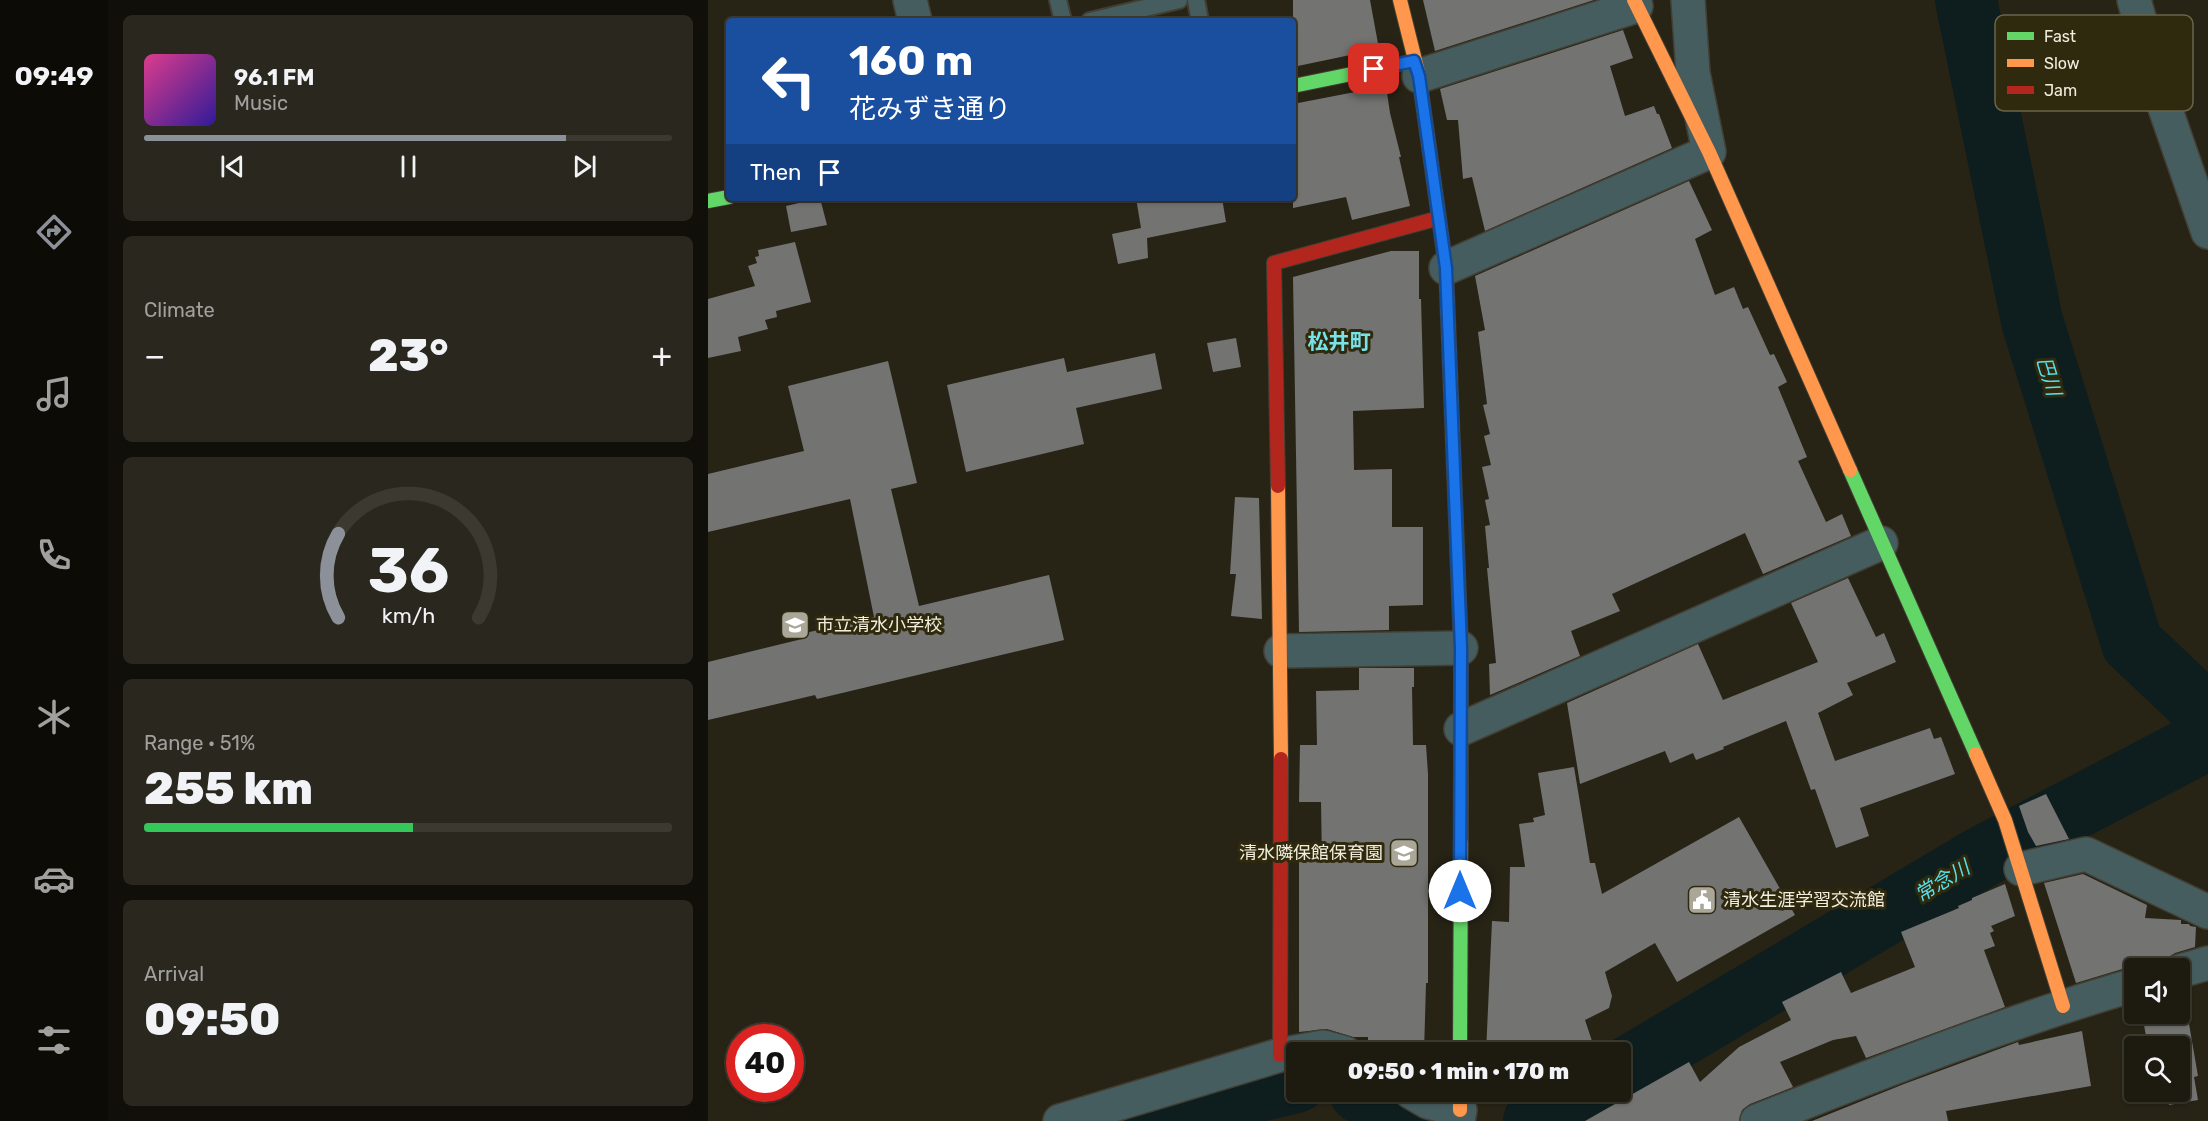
<!DOCTYPE html>
<html lang="en">
<head>
<meta charset="utf-8">
<style>
	:root { --surface:#1d1b10; --page:#2a281e; --text:#f1f3f6; --muted:#a0a19f; --line:#3b3930; --accent:#8c9099 }
	body { margin:0; font-family:Rubik,"Noto Sans JP",sans-serif; background:var(--page); color:var(--text); height:100vh; display:flex; flex-direction:column; font-size:22px; white-space:nowrap }
	* { box-sizing:border-box; margin:0 }
	p { font-size:20px; color:var(--muted) }
	.icon { flex:none; width:33px; height:33px; fill:none; stroke:currentColor; stroke-width:2; stroke-linecap:round; stroke-linejoin:round }
	.map { position:relative; flex:1; overflow:hidden }
	.sheet { display:flex; flex-direction:column; gap:15px; padding:15px; background:#100f09; width:600px }
	.sheet>* { flex:none }
	.banner { position:absolute; left:18px; top:18px; width:570px; height:183px; border-radius:6px; box-shadow:0 2px 4px #0004,0 0 0 2px var(--line); background:#1a4fa0; color:#fff; overflow:hidden }
	.tools { position:absolute; left:1416px; top:958px; display:grid; gap:12px }
	.tools a { display:grid; place-items:center; width:66px; height:66px; border-radius:6px; background:var(--surface); box-shadow:0 2px 4px #0004,0 0 0 2px var(--line); font-size:30px }
	.speed { position:absolute; left:18px; top:1024px; display:flex; gap:12px; font-size:30px; font-weight:700; text-align:center }
	.speed>* { display:grid; place-content:center; width:78px; height:78px; border-radius:50%; background:var(--surface); box-shadow:0 2px 4px #0004,0 0 0 2px var(--line); line-height:1 }
	.speed .limit { border:9px solid #d22; background:#fff; color:#111 }
	.pin { position:absolute; display:grid; place-items:center; width:51px; height:51px; color:#fff; margin:-26px; border-radius:12px; box-shadow:0 3px 9px #0006 }
	.me { position:absolute; width:66px; margin:-33px; rotate:0deg; stroke-linejoin:round; filter:drop-shadow(0 0 4px #0008) }
	.turn { display:flex; align-items:center; gap:21px; height:126px; padding:0 24px; font-size:27px }
	.turn .icon { width:78px; height:78px; stroke-width:2.5 }
	.turn b { display:block; font-size:42px; line-height:51px }
	.then { display:flex; align-items:center; height:57px; padding:0 24px; background:#0003; gap:12px; font-size:22px }
	.big { font-size:45px; font-weight:800; line-height:1.1 }
	.sheet .card { flex:1; display:flex; flex-direction:column; justify-content:center; gap:9px; min-width:0; padding:0 21px; border-radius:9px; background:var(--page) }
	.sheet .dial { align-items:center; gap:0 }
	.dial svg { height:156px; overflow:visible; fill:none; stroke:var(--line); stroke-width:7; stroke-linecap:round; text-anchor:middle }
	.dial text { fill:var(--text); stroke:none }
	.song { display:flex; align-items:center; gap:18px }
	.cover { width:72px; height:72px; border-radius:9px; background:linear-gradient(135deg,hsl(330 70% 55%),hsl(250 70% 35%)) }
	.played { height:6px; border-radius:3px; background:linear-gradient(90deg,var(--accent) 80%,var(--line) 80%) }
	.keys { display:flex; justify-content:space-around; direction:ltr }
	.heat { display:flex; justify-content:space-between; align-items:center; font-size:33px; direction:ltr }
	.charge { height:9px; border-radius:4px; background:linear-gradient(90deg,#34c759 51%,var(--line) 0) }
	.trip { position:absolute; left:578px; top:1042px; width:345px; height:60px; border-radius:6px; background:var(--surface); box-shadow:0 2px 4px #0004,0 0 0 2px var(--line); font-weight:800; line-height:60px; text-align:center }
	main { display:flex; flex:1; min-height:0 }
	.menu { display:flex; flex-direction:column; width:108px; justify-content:space-around; align-items:center; background:#0c0b06; color:var(--muted) }
	.menu .icon { width:42px; height:42px }
	.menu .selected { color:var(--accent) }
	.menu b { font-size:27px; color:var(--text) }
	.map>svg:first-child { display:block }
	.lines { fill:none; stroke-linecap:round; stroke-linejoin:round }
	.river { stroke:#0e1d1d; stroke-width:62 }
	.building { fill:#737372 }
	.lane-casing { stroke:#423f34; stroke-width:20 }
	.street-casing { stroke:#423f34; stroke-width:36 }
	.fast-casing { stroke:#423f34; stroke-width:16 }
	.slow-casing { stroke:#423f34; stroke-width:16 }
	.jam-casing { stroke:#423f34; stroke-width:16 }
	.lane { stroke:#465d5f; stroke-width:16 }
	.street { stroke:#465d5f; stroke-width:33 }
	.fast { stroke:#63d668; stroke-width:14 }
	.slow { stroke:#ff974d; stroke-width:14 }
	.jam { stroke:#b3261e; stroke-width:14 }
	.route-casing { stroke:#114b97; stroke-width:15 }
	.route { stroke:#1a73e8; stroke-width:10 }
	.labels { text-anchor:middle; dominant-baseline:central; stroke-width:6; stroke-linejoin:round; paint-order:stroke }
	.poi-label { font-size:18px; fill:#f1eede; stroke:#2f290e; text-anchor:start }
	.water-label { font-size:20px; font-style:italic; fill:#56dfec; stroke:#2f290e }
	.quarter-label { font-size:21px; font-weight:bold; fill:#77e3e8; stroke:#2f290e }
	.key { fill:#2f290e; stroke:#69644c; stroke-width:1.5 }
	.key-label { font-size:16px; fill:#f1eede }
</style>
</head>
<body>
<main>
<nav class="menu">
<b>09:49</b>
<svg class="icon selected" aria-label="directions" viewBox="0 0 24 24"><path d="M12 3l9 9-9 9-9-9zM9 14v-3h6M13 9l2 2-2 2"/></svg>
<svg class="icon" aria-label="music" viewBox="0 0 24 24"><path d="M9 18V5l10-2v13"/><circle cx="6" cy="18" r="3"/><circle cx="16" cy="16" r="3"/></svg>
<svg class="icon" aria-label="phone" viewBox="0 0 24 24"><path d="M5 4h4l2 5-3 2q2 4 5 5l2-3 5 2v4C11 20 4 13 5 4z"/></svg>
<svg class="icon" aria-label="climate" viewBox="0 0 24 24"><path d="M12 3v18M4 7l16 10M4 17L20 7"/></svg>
<svg class="icon" aria-label="car" viewBox="0 0 24 24"><path d="M5 17H2v-5l4-1 3-4h7l3 4 3 1v5h-3M9 17h6M6 11h13"/><circle cx="7" cy="17" r="2"/><circle cx="17" cy="17" r="2"/></svg>
<svg class="icon" aria-label="filters" viewBox="0 0 24 24"><path d="M4 7h16M4 17h16"/><circle cx="9" cy="7" r="2"/><circle cx="15" cy="17" r="2"/></svg>
</nav>
<section class="sheet">
<div class="card">
<div class="song"><i class="cover"></i><div><b>96.1 FM</b><p>Music</p></div></div>
<div class="played"></div>
<div class="keys"><svg class="icon" aria-label="previous" viewBox="0 0 24 24"><path d="M18 5L8 12l10 7zM5 5v14"/></svg><svg class="icon" aria-label="pause" viewBox="0 0 24 24"><path d="M8 5v14M16 5v14"/></svg><svg class="icon" aria-label="next" viewBox="0 0 24 24"><path d="M6 5l10 7-10 7zM19 5v14"/></svg></div>
</div>
<div class="card"><p>Climate</p>
<div class="heat"><a>−</a><b class="big">23°</b><a>+</a></div>
</div>
<div class="card dial"><svg viewBox="0 0 100 80">
<path d="M14 69A42 42 0 1 1 86 69"/>
<path d="M14 69A42 42 0 0 1 14 26" stroke="#8c9099"/>
<text x="50" y="56" font-size="32" font-weight="700">36</text>
<text x="50" y="72" font-size="11">km/h</text>
</svg></div>
<div class="card"><p>Range · 51%</p><b class="big">255 km</b><div class="charge"></div></div>
<div class="card"><p>Arrival</p><b class="big">09:50</b></div>
</section>
<div class="map">
<svg width="1500" height="1121" viewBox="0 0 1500 1121">
	<rect width="100%" height="100%" fill="#272416"/>
	<g class="lines">
		<g class="river">
			<path d="M1258 0 1324 321 1424 643 1500 715"/>
			<path d="M912 1072 1274 857 1500 739"/>
			<path d="M652 1092 698 1121"/>
			<path d="M424 1121 588 1082"/>
			<path d="M826 1121 878 1092"/>
		</g>
	</g>
	<g class="building">
		<path d="M585 0H662L671 49 585 67Z"/>
		<path d="M715 0H886L727 51Z"/>
		<path d="M915 30 925 58 902 66 917 116 946 106 949 114H951L964 148 777 231 764 177 755 179 750 120H739L732 89Z"/>
		<path d="M678 86 682 113 693 157H691L702 206 644 220 638 197 585 208V104Z"/>
		<path d="M981 181 1004 230 987 239 1007 295 1026 287 1035 309 1040 307 1062 355 1066 354 1079 382 1070 387 1099 457 1090 461 1118 522 1134 514 1143 536 1055 574 1037 533 904 594 912 611 863 631 872 656 782 695 781 664 788 663 779 568H781L777 526 782 525 777 500 781 499 774 467 783 465 776 436 782 434 775 405 779 404 770 332 777 330 767 276Z"/>
		<path d="M112 198 119 225 83 232 78 206Z"/>
		<path d="M428 198H514L518 222 439 238 440 258 410 264 404 234 433 228Z"/>
		<path d="M87 242 103 302 68 311 69 317 57 320 60 329 30 337 33 351 0 358V299L47 286 40 266 49 263 47 257 51 256 50 250Z"/>
		<path d="M683 251H711V299H713L716 408 645 411 646 470 684 469V527H715V605L681 606V630L591 632 585 277Z"/>
		<path d="M528 338 533 367 505 372 499 343Z"/>
		<path d="M447 353 454 389 368 408 376 444 258 472 239 385 356 358 359 372Z"/>
		<path d="M180 361 209 483 183 489 211 606 341 575 356 640 109 699 107 695 0 720V662L94 639 93 634 166 617 142 499 0 532V474L96 451 80 386Z"/>
		<path d="M527 497 551 498 554 619 523 616 528 574H522Z"/>
		<path d="M1140 578 1168 637 1176 633 1188 662 1139 683 1145 695 1110 713 1127 761 1222 728 1226 739 1233 737 1247 774 1152 808 1161 836 1128 848 1107 789 1103 790 1078 721 1015 747 1016 749 988 760 985 753 962 763 957 751 872 784 859 703 990 644 1015 700 1110 662 1083 603Z"/>
		<path d="M651 668H706V687H704L705 745H718L720 774V983H718L716 1053H660V1037H645L619 1029 591 1032V861H614L613 802H591L592 745H609L608 691 651 690Z"/>
		<path d="M866 767 882 863H887L894 894 1031 817 1087 915 969 982 947 943 897 972 904 996 901 1008 877 1020 884 1041 856 1053H778L784 921 801 922 802 867H817L811 824 826 822 825 818 837 815 830 773Z"/>
		<path d="M1338 794 1361 839 1328 846 1320 832 1311 806Z"/>
		<path d="M1375 874 1439 905 1437 918 1473 920V924H1481L1482 926 1488 927 1487 947 1467 953 1459 958 1454 969 1421 967 1368 983 1336 883Z"/>
		<path d="M1297 884 1307 916 1283 926 1286 931 1282 933 1287 946 1276 950 1297 1007 1158 1058 1148 1036 1125 1040 1072 1062 1085 1087 1042 1104 1034 1110 1031 1121H877L981 1062 992 1082 1031 1047 1083 1020 1074 1002 1133 972 1143 993 1207 967 1193 932 1251 908 1250 906 1264 900V898Z"/>
		<path d="M1472 989H1475L1490 1076 1486 1077 1490 1100 1461 1105 1459 1092H1472V1047H1440L1434 1014H1472Z"/>
		<path d="M1374 1031 1383 1086 1238 1111 1240 1121H1104L1196 1084 1310 1042 1311 1045Z"/>
	</g>
	<g class="lines">
		<g class="lane-casing">
			<g id="lane">
				<path d="M350 0 355 21"/>
				<path d="M488 0 492 21"/>
				<path d="M382 21 471 0"/>
			</g>
		</g>
		<g class="street-casing">
			<g id="street">
				<path d="M202 0 207 21"/>
				<path d="M1426 0 1456 105 1500 232"/>
				<path d="M711 76 928 6"/>
				<path d="M738 268 1001 152 985 73 980 0"/>
				<path d="M573 651 753 648"/>
				<path d="M753 729 1173 543"/>
				<path d="M1313 869 1378 854 1500 912"/>
				<path d="M1472 971 1500 963"/>
				<path d="M703 1092 720 1102 752 1110 750 1121"/>
				<path d="M352 1121 572 1055 615 1047 637 1053"/>
				<path d="M1049 1121C1174 1072 1298 1022 1426 985"/>
			</g>
		</g>
		<g class="fast-casing">
			<g id="fast">
				<path d="M585 86 707 61"/>
				<path d="M0 201 21 197"/>
				<path d="M1142 470 1268 754"/>
				<path d="M752 1053 753 838"/>
			</g>
		</g>
		<g class="slow-casing">
			<g id="slow">
				<path d="M692 0 711 76 738 268 746 470"/>
				<path d="M926 0 1001 152 1142 470"/>
				<path d="M570 486 573 759"/>
				<path d="M1268 754 1297 820 1355 1006"/>
				<path d="M752 1092V1110"/>
			</g>
		</g>
		<g class="jam-casing">
			<g id="jam">
				<path d="M746 470 753 648V838"/>
				<path d="M570 486 566 263 731 218"/>
				<path d="M572 1055 573 759"/>
			</g>
		</g>
		<use href="#lane" class="lane"/>
		<use href="#street" class="street"/>
		<use href="#fast" class="fast"/>
		<use href="#slow" class="slow"/>
		<use href="#jam" class="jam"/>
	</g>
	<g class="lines">
		<g class="route-casing">
			<path id="route" d="M666 69 706 61 711 76 738 268 753 648 752 891"/>
		</g>
		<use href="#route" class="route"/>
	</g>
	<defs>
		<g id="school-square" transform="scale(1.5)"><rect x="-9" y="-9" width="18" height="18" rx="4" fill="#aaa798" stroke="#2f290e"/><path d="M0-5L7-2L0 1L-7-2ZM-4 1L0 2.5L4 1V4Q0 6-4 4Z" fill="#fff"/></g>
		<g id="civic-square" transform="scale(1.5)"><rect x="-9" y="-9" width="18" height="18" rx="4" fill="#aaa798" stroke="#2f290e"/><path d="M-.6-6.5H3V-4.5H.6V-3L4-1V1h2V6H-6V1h2V-1L-.6-3ZM-1.2 2.5V6h2.4V2.5Z" fill="#fff"/></g>
	</defs>
	<g fill-rule="evenodd">
		<use href="#school-square" x="87" y="625"/>
		<use href="#school-square" x="696" y="853"/>
		<use href="#civic-square" x="994" y="900"/>
	</g>
	<g class="labels">
		<g class="poi-label">
			<text x="108" y="625">市立清水小学校</text>
			<text x="675" y="853" text-anchor="end">清水隣保館保育園</text>
			<text x="1015" y="900">清水生涯学習交流館</text>
		</g>
		<g class="water-label">
			<text transform="translate(1341 376) rotate(73)">巴川</text>
			<text transform="translate(1234 881) rotate(-31)">常念川</text>
		</g>
		<g class="quarter-label">
			<text x="631" y="341">松井町</text>
		</g>
	</g>
	<rect x="1287" y="15" width="198" height="96" rx="9" class="key"/>
	<rect x="1299" y="32" width="27" height="8" fill="#63d668"/>
	<rect x="1299" y="59" width="27" height="8" fill="#ff974d"/>
	<rect x="1299" y="86" width="27" height="8" fill="#b3261e"/>
	<g class="key-label">
		<text x="1336" y="42">Fast</text>
		<text x="1336" y="69">Slow</text>
		<text x="1336" y="96">Jam</text>
	</g>
</svg>
<div class="tools">
<a><svg class="icon" aria-label="sound" viewBox="0 0 24 24"><path d="M4 9h4l5-4v14l-5-4H4zM17 9q2 3 0 6"/></svg></a>
<a><svg class="icon" aria-label="search" viewBox="0 0 24 24"><circle cx="10" cy="10" r="6"/><path d="M15 15l6 6"/></svg></a>
</div>
<div class="speed"><div class="limit">40</div></div>
<div class="pin" style="left:666px;top:69px;background:#d93025"><svg class="icon" aria-label="arrive" viewBox="0 0 24 24"><path d="M6 21V4h12l-3 4 3 4H6"/></svg></div>
<svg class="me" style="left:752px;top:891px" viewBox="-20 -20 40 40"><circle r="19" fill="#fff"/><path d="M0-13L10 11 0 6-10 11z" fill="#1a73e8"/></svg>
<div class="trip">09:50 · 1 min · 170 m</div>
<div class="banner">
<div class="turn"><svg class="icon" aria-label="left" viewBox="0 0 24 24"><path d="M17 20v-9H6M10 6l-5 5 5 5"/></svg><div><b>160 m</b>花みずき通り</div></div>
<div class="then">Then<svg class="icon" aria-label="arrive" viewBox="0 0 24 24"><path d="M6 21V4h12l-3 4 3 4H6"/></svg></div>
</div>
</div>
</main>
</body>
</html>
